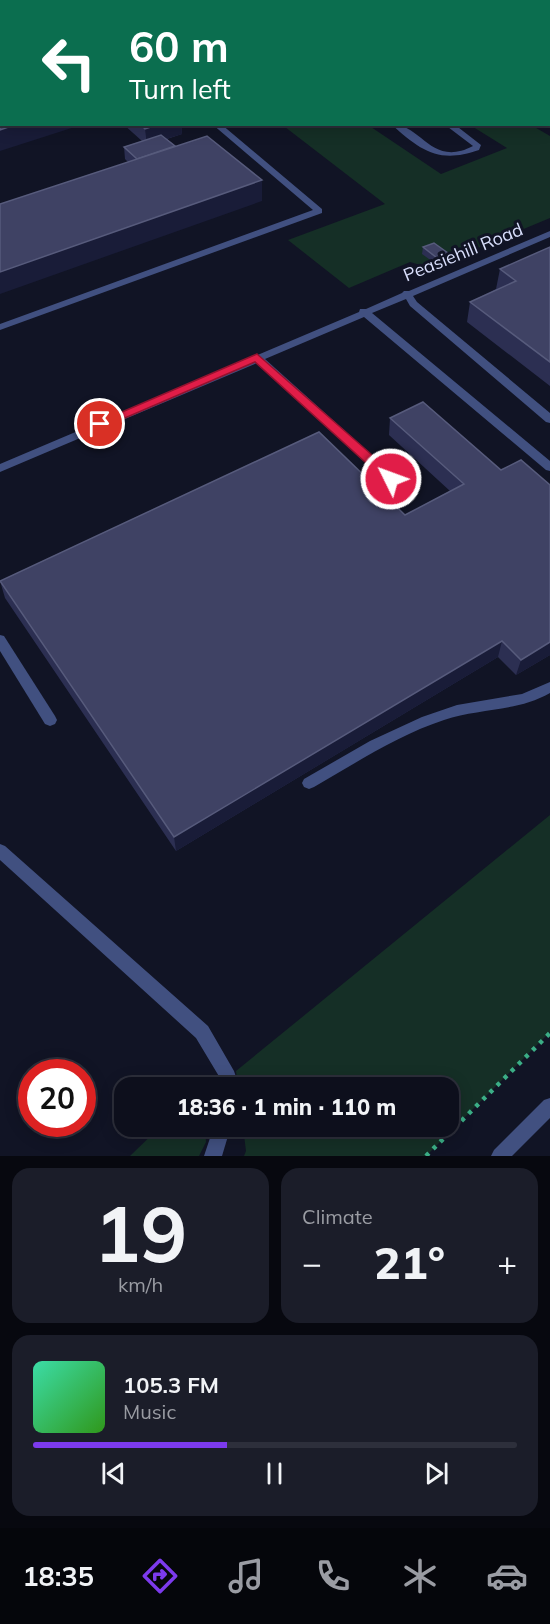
<!DOCTYPE html>
<html lang="en">
<head>
<meta charset="utf-8">
<style>
	:root { --surface:#0d0f1c; --page:#1b1d29; --text:#f1f3f6; --muted:#9a9ca3; --line:#2d2f3b; --accent:#7c3aed }
	body { margin:0; font-family:Mulish,sans-serif; background:var(--page); color:var(--text); height:100vh; display:flex; flex-direction:column; font-size:22px; white-space:nowrap }
	* { box-sizing:border-box; margin:0 }
	p { font-size:20px; color:var(--muted) }
	.icon { flex:none; width:33px; height:33px; fill:none; stroke:currentColor; stroke-width:2; stroke-linecap:round; stroke-linejoin:round }
	.map { position:relative; height:1156px; overflow:hidden }
	.side { display:flex; flex-direction:column; gap:12px; padding:12px; background:#07080f; flex:1 }
	.side>* { flex:none }
	.hud { position:absolute; left:0px; top:0px; width:550px; height:126px; box-shadow:0 3px 15px #0003,0 0 0 2px var(--line); background:#0b6e4f; color:#fff; overflow:hidden }
	.speed { position:absolute; left:18px; top:1059px; display:flex; gap:12px; font-size:30px; font-weight:700; text-align:center }
	.speed>* { display:grid; place-content:center; width:78px; height:78px; border-radius:50%; background:var(--surface); box-shadow:0 3px 15px #0003,0 0 0 2px var(--line); line-height:1 }
	.speed .limit { border:9px solid #d22; background:#fff; color:#111 }
	.pin { position:absolute; display:grid; place-items:center; width:51px; height:51px; color:#fff; margin:-26px; border:3px solid #fff; border-radius:50%; box-shadow:0 2px 6px #0007 }
	.me { position:absolute; width:66px; margin:-33px; rotate:312deg; stroke-linejoin:round; filter:drop-shadow(0 0 4px #0008) }
	.turn { display:flex; align-items:center; gap:21px; height:126px; padding:0 30px; font-size:27px }
	.turn .icon { width:78px; height:78px; stroke-width:2.5 }
	.turn b { display:block; font-size:42px; line-height:51px }
	.big { font-size:45px; font-weight:800; line-height:1.1 }
	.side .tile { flex:1; display:flex; flex-direction:column; justify-content:center; gap:9px; min-width:0; padding:0 21px; border-radius:18px; background:var(--page) }
	.side .dial { align-items:center; gap:0 }
	.dial b { font-size:78px; line-height:1 }
	.song { display:flex; align-items:center; gap:18px }
	.cover { width:72px; height:72px; border-radius:9px; background:linear-gradient(135deg,hsl(160 70% 55%),hsl(110 70% 35%)) }
	.played { height:6px; border-radius:3px; background:linear-gradient(90deg,var(--accent) 40%,var(--line) 40%) }
	.keys { display:flex; justify-content:space-around; direction:ltr }
	.heat { display:flex; justify-content:space-between; align-items:center; font-size:33px; direction:ltr }
	.side .tiles { flex:1; display:grid; gap:12px; grid-template-columns:1fr 1fr }
	.tile:last-child { grid-column:span 2 }
	.trip { position:absolute; left:114px; top:1077px; width:345px; height:60px; border-radius:18px; background:var(--surface); box-shadow:0 3px 15px #0003,0 0 0 2px var(--line); font-weight:800; line-height:60px; text-align:center }
	.menu { display:flex; height:96px; justify-content:space-around; align-items:center; background:#05060b; color:var(--muted) }
	.menu .icon { width:42px; height:42px }
	.menu .selected { color:var(--accent) }
	.menu b { font-size:27px; color:var(--text) }
	.map>svg:first-child { display:block }
	.green { fill:#152f26 }
	.lines { fill:none; stroke-linecap:round; stroke-linejoin:round }
	.path { stroke:#3bae86; stroke-width:4.5; stroke-dasharray:4 6; stroke-linecap:butt }
	.lane { fill:#415080; fill-rule:evenodd }
	.wall { fill:#2c2f52 }
	.shaded-wall { fill:#191c38 }
	.building { fill:#3f4264; stroke:#575b7c; stroke-width:1.5 }
	.route { fill:#e11d48; stroke:#92132f; stroke-width:1.5 }
	.labels { text-anchor:middle; dominant-baseline:central; stroke-width:6; stroke-linejoin:round; paint-order:stroke }
	.far-street-label { font-size:18px; fill:#d9dffc; stroke:#111425 }
</style>
</head>
<body>
<div class="map">
<svg width="550" height="1156" viewBox="0 0 550 1156">
	<rect width="100%" height="100%" fill="#111425"/>
	<g class="green">
		<path d="M293 124 368 125 441 174 507 148 470 125H531L550 136V218L471 251 465 260 438 270 410 262 349 288 288 240 385 204 285 127Z"/>
		<path d="M550 815V1032L426 1156H244L246 1151 243 1127 448 1126V1088L238 1087 236 1071Z"/>
		<path d="M160 1127H205L206 1142 199 1156H130Z"/>
	</g>
	<g class="lines">
		<path class="path" d="M426 1156 550 1033"/>
		<g class="lane">
			<path d="M179 0H186L187 2H180Z"/>
			<path d="M350 0H358L359 2H351Z"/>
			<rect x="0" y="74" width="2" height="4"/>
			<rect x="549" y="116" width="1" height="5"/>
			<path d="M212 124H221L322 209V213L0 330V324L313 210Z"/>
			<path d="M391 124C422 124 431 168 473 146L444 124H454L481 145 479 150C439 164 421 151 391 124Z"/>
			<path d="M550 231V237L413 296 417 302 550 413V423L546 422 410 306 406 299 372 313 550 461V471L546 470 364 317 265 359 395 476 397 479 395 482H387L257 363 0 472V464L359 312 360 309H366L402 293 404 291H409Z"/>
			<path d="M0 635 4 636 55 716 57 720 55 724 50 726 45 724 0 651Z"/>
			<path d="M550 682V693C517 712 479 708 444 720 398 735 356 763 314 787L309 789 304 787 302 783 304 779 370 741 422 717 457 705 522 694Z"/>
			<path d="M0 844 5 846 208 1026 234 1071 236 1077 235 1088H219L220 1078 196 1038 0 860Z"/>
			<path d="M550 1098V1118L512 1156H491L494 1150 544 1100Z"/>
			<path d="M214 1126H231L222 1156H204Z"/>
		</g>
	</g>
	<g class="wall">
		<path d="M122 0H174L170 2H124Z"/>
		<path d="M212 0H243L238 2H214Z"/>
		<path d="M123 124H181L182 134 167 139 175 146 262 201 128 162 125 159 124 147 142 141Z"/>
		<path d="M423 247 447 260 436 264 422 254Z"/>
		<path d="M550 247V386L467 322 470 302 496 289 500 269Z"/>
		<path d="M390 418 501 470 550 485V655L516 675 498 657 176 851 5 598 0 581 405 515 450 491 389 435Z"/>
	</g>
	<g class="shaded-wall">
		<path d="M135 0H174L170 2H135Z"/>
		<path d="M221 0H243L238 2H221Z"/>
		<path d="M550 14V32H549V15Z"/>
		<path d="M2 41V61H0V42Z"/>
		<path d="M549 56H550V70L549 71Z"/>
		<path d="M17 124H84L0 151V130Z"/>
		<path d="M160 124H181L182 134 147 145 145 129Z"/>
		<path d="M262 180V201L0 294V272Z"/>
		<path d="M448 253 447 260 436 264 437 258Z"/>
		<path d="M502 641 498 657 176 851 174 837Z"/>
		<path d="M550 642V655L516 675 521 660Z"/>
	</g>
	<g class="building">
		<path d="M455 0H550V14L549 15V2H457Z"/>
		<path d="M0 11 2 13V41L0 42Z"/>
		<rect x="549" y="33" width="1" height="23"/>
		<path d="M2 93V124H17L0 130V94Z"/>
		<path d="M140 124H160L145 129Z"/>
		<path d="M161 135 175 146 137 159 124 147Z"/>
		<path d="M207 136 262 180 0 272V204Z"/>
		<path d="M434 243 448 253 437 258 423 247Z"/>
		<path d="M550 247V362L470 302 516 281 500 269Z"/>
		<path d="M423 402 501 470 521 460 550 485V642L521 660 502 641 174 837 0 581 319 432 405 515 464 484 390 418Z"/>
	</g>
	<path class="route" d="M257 354 396 476V482H387L255 362 104 427 100 429 94 424Z"/>
	<g class="labels">
		<g class="far-street-label">
			<text transform="translate(463 252) rotate(-22)">Peasiehill Road</text>
		</g>
	</g>
</svg>
<div class="speed"><div class="limit">20</div></div>
<div class="pin" style="left:100px;top:424px;background:#d93025"><svg class="icon" aria-label="arrive" viewBox="0 0 24 24"><path d="M6 21V4h12l-3 4 3 4H6"/></svg></div>
<svg class="me" style="left:391px;top:479px" viewBox="-20 -20 40 40"><circle r="17" fill="#e11d48" stroke="#fff" stroke-width="3"/><path d="M0-11L8 9 0 5-8 9z" fill="#fff"/></svg>
<div class="trip">18:36 · 1 min · 110 m</div>
<div class="hud">
<div class="turn"><svg class="icon" aria-label="left" viewBox="0 0 24 24"><path d="M17 20v-9H6M10 6l-5 5 5 5"/></svg><div><b>60 m</b>Turn left</div></div>
</div>
</div>
<section class="side">
<div class="tiles">
<div class="tile dial"><b>19</b><p>km/h</p></div>
<div class="tile"><p>Climate</p>
<div class="heat"><a>−</a><b class="big">21°</b><a>+</a></div>
</div>
<div class="tile">
<div class="song"><i class="cover"></i><div><b>105.3 FM</b><p>Music</p></div></div>
<div class="played"></div>
<div class="keys"><svg class="icon" aria-label="previous" viewBox="0 0 24 24"><path d="M18 5L8 12l10 7zM5 5v14"/></svg><svg class="icon" aria-label="pause" viewBox="0 0 24 24"><path d="M8 5v14M16 5v14"/></svg><svg class="icon" aria-label="next" viewBox="0 0 24 24"><path d="M6 5l10 7-10 7zM19 5v14"/></svg></div>
</div>
</div>
</section>
<nav class="menu">
<b>18:35</b>
<svg class="icon selected" aria-label="directions" viewBox="0 0 24 24"><path d="M12 3l9 9-9 9-9-9zM9 14v-3h6M13 9l2 2-2 2"/></svg>
<svg class="icon" aria-label="music" viewBox="0 0 24 24"><path d="M9 18V5l10-2v13"/><circle cx="6" cy="18" r="3"/><circle cx="16" cy="16" r="3"/></svg>
<svg class="icon" aria-label="phone" viewBox="0 0 24 24"><path d="M5 4h4l2 5-3 2q2 4 5 5l2-3 5 2v4C11 20 4 13 5 4z"/></svg>
<svg class="icon" aria-label="climate" viewBox="0 0 24 24"><path d="M12 3v18M4 7l16 10M4 17L20 7"/></svg>
<svg class="icon" aria-label="car" viewBox="0 0 24 24"><path d="M5 17H2v-5l4-1 3-4h7l3 4 3 1v5h-3M9 17h6M6 11h13"/><circle cx="7" cy="17" r="2"/><circle cx="17" cy="17" r="2"/></svg>
</nav>
</body>
</html>
